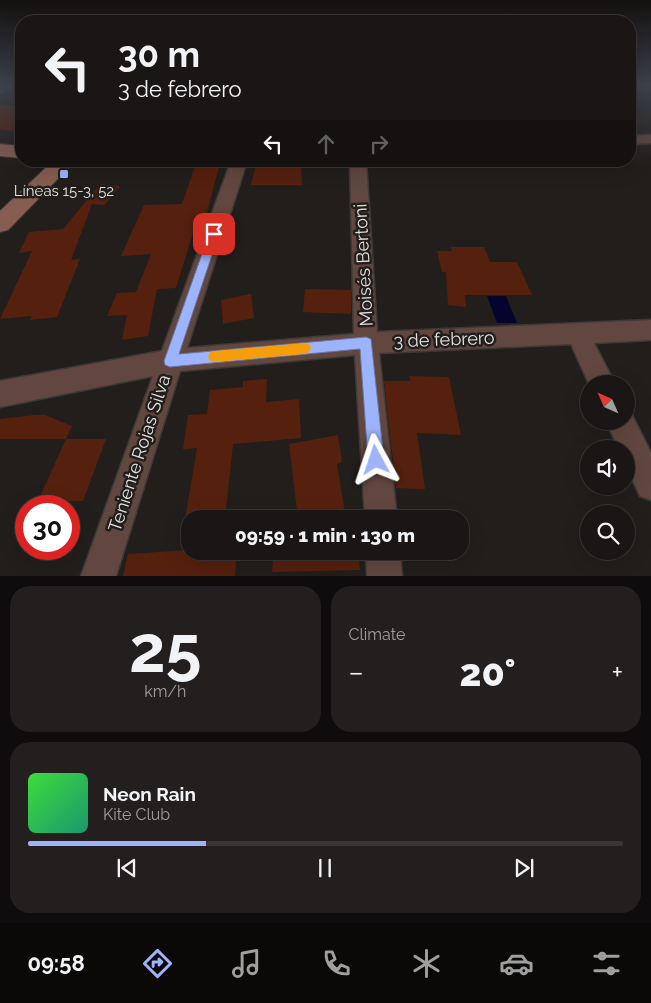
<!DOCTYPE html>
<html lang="en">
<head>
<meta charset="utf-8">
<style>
	:root { --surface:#1a1615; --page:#231f1e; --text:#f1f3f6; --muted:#9f9fa0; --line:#383534; --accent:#9db4fd }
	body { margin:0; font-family:Raleway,sans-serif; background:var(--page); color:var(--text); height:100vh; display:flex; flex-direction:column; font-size:19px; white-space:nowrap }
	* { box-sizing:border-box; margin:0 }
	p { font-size:16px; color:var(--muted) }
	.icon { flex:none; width:28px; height:28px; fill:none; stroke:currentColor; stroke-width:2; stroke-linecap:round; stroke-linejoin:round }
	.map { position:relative; height:576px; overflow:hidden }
	.side { display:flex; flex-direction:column; gap:10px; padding:10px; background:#0e0c0c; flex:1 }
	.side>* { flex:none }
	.hud { position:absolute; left:15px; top:15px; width:621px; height:152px; border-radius:20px; box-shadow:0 5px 20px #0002,0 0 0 1px var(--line); background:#1a1615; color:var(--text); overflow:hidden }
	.needle { width:32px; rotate:315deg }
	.fabs { position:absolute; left:580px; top:375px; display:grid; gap:10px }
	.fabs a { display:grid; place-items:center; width:55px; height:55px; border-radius:50%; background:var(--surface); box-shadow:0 5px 20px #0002,0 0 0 1px var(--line); font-size:25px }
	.speed { position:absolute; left:15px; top:495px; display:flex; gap:10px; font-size:25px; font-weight:700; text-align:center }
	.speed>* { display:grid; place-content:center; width:65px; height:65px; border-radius:50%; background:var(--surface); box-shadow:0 5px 20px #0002,0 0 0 1px var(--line); line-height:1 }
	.speed .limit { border:8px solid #d22; background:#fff; color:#111 }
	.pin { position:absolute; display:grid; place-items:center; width:42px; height:42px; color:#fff; margin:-21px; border-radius:10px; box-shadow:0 2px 8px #0006 }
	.me { position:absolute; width:55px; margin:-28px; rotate:355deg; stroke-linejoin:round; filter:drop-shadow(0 0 4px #0008) }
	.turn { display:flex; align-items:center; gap:18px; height:105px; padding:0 20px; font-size:22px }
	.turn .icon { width:65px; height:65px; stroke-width:2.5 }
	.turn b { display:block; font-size:35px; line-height:42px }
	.lanes { display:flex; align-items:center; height:48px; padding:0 20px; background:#0003; justify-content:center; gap:25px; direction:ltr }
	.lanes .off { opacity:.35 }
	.big { font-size:38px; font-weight:800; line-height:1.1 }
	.side .card { flex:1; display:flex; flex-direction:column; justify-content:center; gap:8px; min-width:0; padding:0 18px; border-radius:20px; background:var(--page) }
	.side .dial { align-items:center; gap:0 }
	.dial b { font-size:65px; line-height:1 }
	.song { display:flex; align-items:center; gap:15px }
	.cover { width:60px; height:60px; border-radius:8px; background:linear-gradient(135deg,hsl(120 70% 55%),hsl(160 70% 35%)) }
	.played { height:5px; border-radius:2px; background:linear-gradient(90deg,var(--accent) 30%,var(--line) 30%) }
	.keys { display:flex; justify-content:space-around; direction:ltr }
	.heat { display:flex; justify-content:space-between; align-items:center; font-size:28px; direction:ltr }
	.side .tiles { flex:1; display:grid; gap:10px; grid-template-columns:1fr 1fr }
	.card:last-child { grid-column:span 2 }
	.trip { position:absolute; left:181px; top:510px; width:288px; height:50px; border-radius:20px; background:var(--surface); box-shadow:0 5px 20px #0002,0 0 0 1px var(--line); font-weight:800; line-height:50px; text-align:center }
	.tab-bar { display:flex; height:80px; justify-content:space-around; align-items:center; background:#0a0908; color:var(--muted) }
	.tab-bar .icon { width:35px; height:35px }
	.tab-bar .selected { color:var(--accent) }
	.tab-bar b { font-size:22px; color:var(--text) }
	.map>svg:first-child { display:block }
	.water { fill:#04042f }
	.building { fill:#56200e }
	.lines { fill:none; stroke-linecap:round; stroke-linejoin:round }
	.street-casing { stroke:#3d3937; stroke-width:3 }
	.secondary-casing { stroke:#3d3937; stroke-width:2 }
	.street { fill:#61473f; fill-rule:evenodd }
	.secondary { fill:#865d50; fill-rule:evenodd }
	.route { fill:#9db4fd; stroke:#6675a4 }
	.slow { fill:#f59e0b }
	.poi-dot { fill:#9db4fd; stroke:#221e1c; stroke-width:2 }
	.labels { text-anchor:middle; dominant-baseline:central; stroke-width:5; stroke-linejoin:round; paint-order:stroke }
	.far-poi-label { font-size:15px; fill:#e4e1e0; stroke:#221e1c }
	.street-label { font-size:18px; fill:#e4e1e0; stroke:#221e1c }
</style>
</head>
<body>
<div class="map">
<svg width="651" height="576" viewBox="0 0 651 576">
	<rect width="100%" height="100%" fill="#221e1c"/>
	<path class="water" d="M487 296H506L517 323H497Z"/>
	<g class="building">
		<path d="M0 104 21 107V132L0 129Z"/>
		<path d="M220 163 205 220H197L176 288 157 289 148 336 122 340 127 315 107 316 117 293 136 292 151 254 121 256 144 205 182 204 196 164Z"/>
		<path d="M301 164 302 185H251L256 165Z"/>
		<path d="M100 184 120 186 105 205 92 204 71 260 80 259 57 317 30 320 32 316 0 319 32 251 19 253 29 232 63 229Z"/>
		<path d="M451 247H484L490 262H517L532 295H465L466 307 448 305 446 272H442L437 251H452Z"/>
		<path d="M305 289 351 290V314L303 312Z"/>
		<path d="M251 294 254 318 223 324 221 300Z"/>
		<path d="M409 376 449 377 461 435 417 433 425 489 396 488 384 381H410Z"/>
		<path d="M267 379 266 402 299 399 301 438 233 444 225 519H185L197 448 183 449 188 415 207 414 210 390 243 387V381Z"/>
		<path d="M35 415H45L72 426 66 439H0V419Z"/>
		<path d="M338 435 342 462 337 464 346 519H298L289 444Z"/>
		<path d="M66 439H106L83 501H38Z"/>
		<path d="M190 550 237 551 235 576H123L128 554Z"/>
		<path d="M274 551H358L360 570 272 572Z"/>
	</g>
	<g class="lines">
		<g class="street-casing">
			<g id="street">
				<path d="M0 85H14L0 93Z"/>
				<path d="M651 135V143L630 144V136Z"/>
				<path d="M231 161H247L187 348 354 334 350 161H366L377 332 651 320V340L594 343 615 384H589L571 344 379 353 397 519H365L355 355 180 371 116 576H81L153 376 0 407V381L162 351Z"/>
				<path d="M626 410 630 411 651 453V500L640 496 626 466V449H619L606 421H626Z"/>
				<path d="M366 551H400L402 576H367Z"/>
			</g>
		</g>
		<g class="secondary-casing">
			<g id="secondary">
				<path d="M0 144 21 146V158L0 156Z"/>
				<path d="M53 161H75L8 230 0 232V211Z"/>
			</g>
		</g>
		<use href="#street" class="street"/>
		<use href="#secondary" class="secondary"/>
	</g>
	<linearGradient id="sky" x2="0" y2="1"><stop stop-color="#13100f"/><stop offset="0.51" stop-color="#3e414b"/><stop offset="1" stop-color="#3e414b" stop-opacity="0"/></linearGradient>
	<rect width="651" height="166" fill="url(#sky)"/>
	<path class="route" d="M214 230 219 234 179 354 366 337 371 339 384 460 381 466 376 468 370 466 368 460 360 349 170 367 165 365 164 361 209 234Z"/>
	<path class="slow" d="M304 343 309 344 311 348 309 352 304 354 215 362 210 361 208 357 210 352 215 351Z"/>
	<rect class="poi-dot" x="59" y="169" width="10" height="10" rx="2.5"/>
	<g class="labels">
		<g class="far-poi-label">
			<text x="64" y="191">Líneas 15-3, 52</text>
		</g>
		<g class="street-label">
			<text transform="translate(363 265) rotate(-93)">Moisés Bertoni</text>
			<text transform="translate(444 339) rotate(-2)">3 de febrero</text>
			<text transform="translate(139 453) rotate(-72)">Teniente Rojas Silva</text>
		</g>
	</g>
</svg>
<div class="fabs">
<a><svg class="needle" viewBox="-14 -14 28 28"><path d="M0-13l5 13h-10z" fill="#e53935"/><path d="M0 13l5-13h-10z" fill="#9f9fa0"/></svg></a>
<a><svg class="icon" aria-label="sound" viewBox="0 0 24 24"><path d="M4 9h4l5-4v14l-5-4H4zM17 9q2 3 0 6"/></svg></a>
<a><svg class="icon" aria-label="search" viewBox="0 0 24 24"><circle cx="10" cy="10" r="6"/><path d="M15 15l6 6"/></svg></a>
</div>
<div class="speed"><div class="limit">30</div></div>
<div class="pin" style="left:214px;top:234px;background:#d93025"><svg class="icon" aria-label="arrive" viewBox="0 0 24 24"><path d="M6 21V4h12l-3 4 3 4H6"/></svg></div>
<svg class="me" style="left:376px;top:460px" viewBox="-20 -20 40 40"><path d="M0-17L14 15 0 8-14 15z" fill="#9db4fd" stroke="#fff" stroke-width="4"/></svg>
<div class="trip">09:59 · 1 min · 130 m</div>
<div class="hud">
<div class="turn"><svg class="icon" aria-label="left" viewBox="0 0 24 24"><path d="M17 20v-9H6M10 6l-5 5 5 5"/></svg><div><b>30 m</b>3 de febrero</div></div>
<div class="lanes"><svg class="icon" aria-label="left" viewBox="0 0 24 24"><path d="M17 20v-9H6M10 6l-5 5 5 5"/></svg><svg class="icon off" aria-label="ahead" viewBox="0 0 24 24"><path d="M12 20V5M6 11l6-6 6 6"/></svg><svg class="icon off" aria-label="right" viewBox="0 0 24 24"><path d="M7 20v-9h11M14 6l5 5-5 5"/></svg></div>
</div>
</div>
<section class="side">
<div class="tiles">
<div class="card dial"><b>25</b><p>km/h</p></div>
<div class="card"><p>Climate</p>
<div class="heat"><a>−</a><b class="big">20°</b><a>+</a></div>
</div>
<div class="card">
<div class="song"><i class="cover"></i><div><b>Neon Rain</b><p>Kite Club</p></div></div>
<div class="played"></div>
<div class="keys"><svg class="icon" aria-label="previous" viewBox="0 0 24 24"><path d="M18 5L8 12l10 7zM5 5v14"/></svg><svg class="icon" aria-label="pause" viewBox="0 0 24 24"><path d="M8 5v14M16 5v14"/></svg><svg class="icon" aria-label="next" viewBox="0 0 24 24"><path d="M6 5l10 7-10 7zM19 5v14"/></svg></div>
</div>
</div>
</section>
<nav class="tab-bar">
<b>09:58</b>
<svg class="icon selected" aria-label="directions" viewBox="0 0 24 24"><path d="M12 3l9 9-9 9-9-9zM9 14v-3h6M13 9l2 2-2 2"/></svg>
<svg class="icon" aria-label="music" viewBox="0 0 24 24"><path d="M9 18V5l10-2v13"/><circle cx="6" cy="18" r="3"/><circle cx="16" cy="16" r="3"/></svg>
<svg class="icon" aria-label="phone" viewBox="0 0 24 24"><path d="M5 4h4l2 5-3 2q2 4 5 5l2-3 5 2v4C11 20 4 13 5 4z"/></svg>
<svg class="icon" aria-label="climate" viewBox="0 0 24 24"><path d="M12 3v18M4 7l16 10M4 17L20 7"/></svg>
<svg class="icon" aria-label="car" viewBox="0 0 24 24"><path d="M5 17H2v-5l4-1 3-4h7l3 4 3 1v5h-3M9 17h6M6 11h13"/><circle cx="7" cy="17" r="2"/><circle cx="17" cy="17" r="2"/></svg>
<svg class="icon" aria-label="filters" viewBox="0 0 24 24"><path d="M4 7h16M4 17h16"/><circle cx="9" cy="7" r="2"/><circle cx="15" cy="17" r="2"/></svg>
</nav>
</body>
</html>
